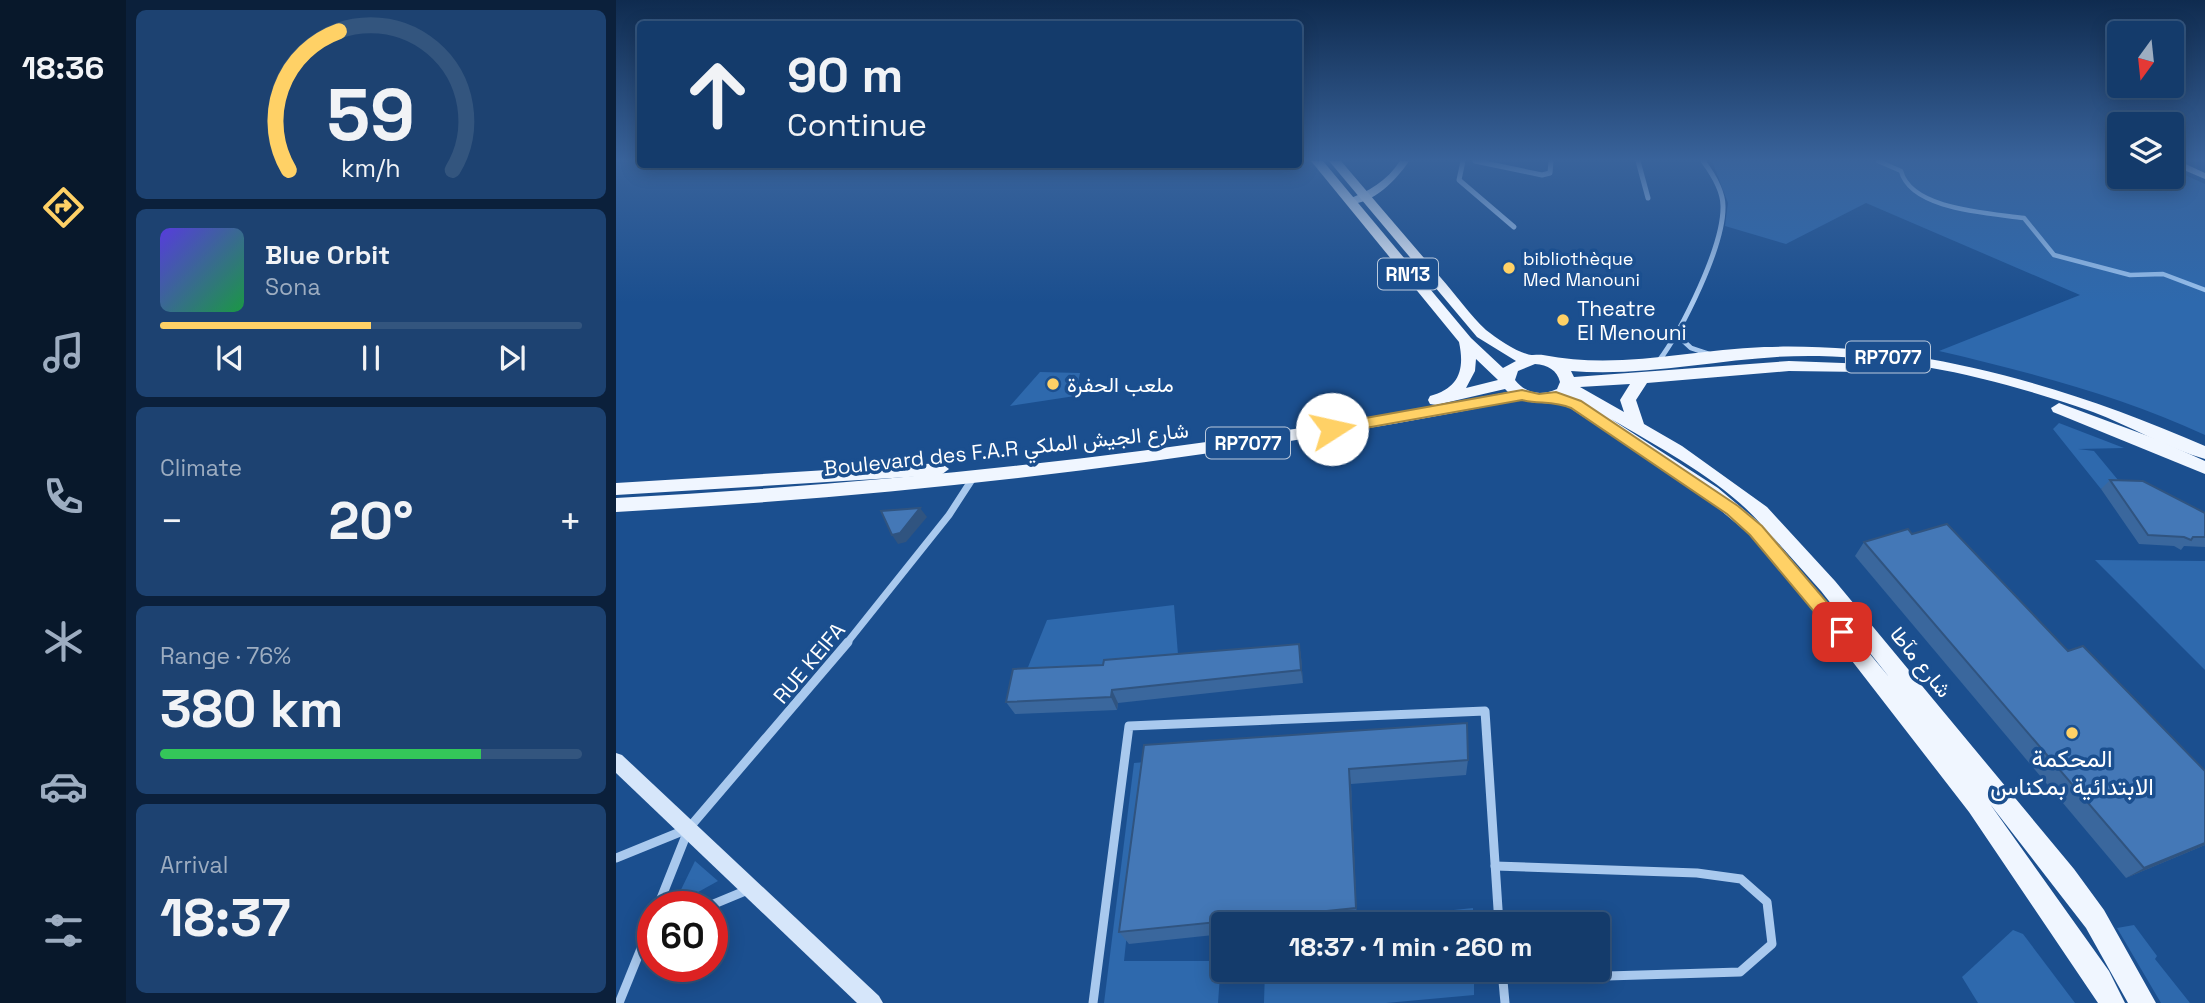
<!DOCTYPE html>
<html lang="en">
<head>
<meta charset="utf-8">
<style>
	:root { --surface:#143b6b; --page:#1d4271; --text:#f1f3f6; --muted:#9dadc1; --line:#33557e; --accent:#ffd166 }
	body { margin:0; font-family:"Space Grotesk",Vazirmatn,sans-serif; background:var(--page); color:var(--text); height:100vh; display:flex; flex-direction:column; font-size:26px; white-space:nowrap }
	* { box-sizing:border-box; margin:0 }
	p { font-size:23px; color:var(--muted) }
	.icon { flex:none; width:38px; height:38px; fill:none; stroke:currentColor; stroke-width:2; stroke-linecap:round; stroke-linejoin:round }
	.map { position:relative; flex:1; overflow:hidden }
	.side { display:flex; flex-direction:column; gap:10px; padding:10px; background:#0b203b; width:490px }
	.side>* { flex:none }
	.guide { position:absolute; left:21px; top:21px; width:665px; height:147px; border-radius:7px; box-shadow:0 4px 18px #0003,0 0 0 2px var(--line); background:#143b6b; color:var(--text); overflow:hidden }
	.needle { width:46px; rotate:195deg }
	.fabs { position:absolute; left:1491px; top:21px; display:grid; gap:14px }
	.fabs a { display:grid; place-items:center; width:77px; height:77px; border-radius:7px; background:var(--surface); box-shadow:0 4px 18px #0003,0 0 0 2px var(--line); font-size:35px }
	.speed { position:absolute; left:21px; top:891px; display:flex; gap:14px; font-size:35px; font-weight:700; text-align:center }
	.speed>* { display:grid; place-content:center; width:91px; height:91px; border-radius:50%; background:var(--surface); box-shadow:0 4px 18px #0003,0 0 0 2px var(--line); line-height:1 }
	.speed .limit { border:10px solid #d22; background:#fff; color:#111 }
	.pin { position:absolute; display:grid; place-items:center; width:60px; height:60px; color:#fff; margin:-30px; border-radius:14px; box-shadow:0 4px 10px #0006 }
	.me { position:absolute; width:77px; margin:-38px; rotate:80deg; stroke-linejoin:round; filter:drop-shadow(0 0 5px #0008) }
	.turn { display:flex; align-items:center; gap:24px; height:147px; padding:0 35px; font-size:32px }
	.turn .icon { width:91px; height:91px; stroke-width:2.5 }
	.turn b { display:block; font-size:49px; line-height:60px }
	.big { font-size:52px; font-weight:800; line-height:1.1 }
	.side .card { flex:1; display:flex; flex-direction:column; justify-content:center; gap:10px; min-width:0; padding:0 24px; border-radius:10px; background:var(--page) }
	.side .dial { align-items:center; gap:0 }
	.dial svg { height:182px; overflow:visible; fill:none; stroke:var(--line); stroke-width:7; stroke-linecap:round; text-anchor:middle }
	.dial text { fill:var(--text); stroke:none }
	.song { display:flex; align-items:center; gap:21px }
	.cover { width:84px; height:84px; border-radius:10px; background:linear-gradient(135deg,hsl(250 70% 55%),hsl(140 70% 35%)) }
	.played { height:7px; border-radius:4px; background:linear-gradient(90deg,var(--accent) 50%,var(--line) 50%) }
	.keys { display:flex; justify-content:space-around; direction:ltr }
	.heat { display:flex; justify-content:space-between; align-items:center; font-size:38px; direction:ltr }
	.charge { height:10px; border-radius:5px; background:linear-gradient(90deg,#34c759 76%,var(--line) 0) }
	.trip { position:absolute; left:595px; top:912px; width:399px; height:70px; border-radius:7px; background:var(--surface); box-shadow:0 4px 18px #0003,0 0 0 2px var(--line); font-weight:800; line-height:70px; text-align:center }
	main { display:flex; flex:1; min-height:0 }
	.tabs { display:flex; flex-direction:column; width:126px; justify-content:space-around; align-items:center; background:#08182b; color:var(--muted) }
	.tabs .icon { width:49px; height:49px }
	.tabs .on { color:var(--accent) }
	.tabs b { font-size:32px; color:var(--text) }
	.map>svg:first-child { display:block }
	.green { fill:#2e69ad }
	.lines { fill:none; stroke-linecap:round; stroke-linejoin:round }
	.stream { stroke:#9cc4f0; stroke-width:4.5 }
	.street-far2 { stroke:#a9c9ee; stroke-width:5 }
	.street-far1 { stroke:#a9c9ee; stroke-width:7 }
	.street { stroke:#a9c9ee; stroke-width:9 }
	.secondary { fill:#d6e6fa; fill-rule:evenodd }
	.primary { fill:#f0f6ff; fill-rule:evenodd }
	.wall { fill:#3a679d }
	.shaded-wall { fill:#305480 }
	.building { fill:#4478b7; stroke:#305480; stroke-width:2 }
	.route { fill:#ffd166; stroke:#a68842; stroke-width:2 }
	.poi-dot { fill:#ffd166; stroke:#1b4f8f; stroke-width:2.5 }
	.labels { text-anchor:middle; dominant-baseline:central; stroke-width:7; stroke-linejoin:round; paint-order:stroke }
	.far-poi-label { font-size:18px; fill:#fff; stroke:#1b4f8f; text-anchor:start }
	.shield { fill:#1b4f8f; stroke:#bbcadd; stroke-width:2 }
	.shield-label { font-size:19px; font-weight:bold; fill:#fff }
	.poi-label { font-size:21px; fill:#fff; stroke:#1b4f8f; text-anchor:start }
	.street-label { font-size:21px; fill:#fff; stroke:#1b4f8f }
	.near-poi-label { font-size:24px; fill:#fff; stroke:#1b4f8f }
</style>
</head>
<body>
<main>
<nav class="tabs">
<b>18:36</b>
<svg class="icon on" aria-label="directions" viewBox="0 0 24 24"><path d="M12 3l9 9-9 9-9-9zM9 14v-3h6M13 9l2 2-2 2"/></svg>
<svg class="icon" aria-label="music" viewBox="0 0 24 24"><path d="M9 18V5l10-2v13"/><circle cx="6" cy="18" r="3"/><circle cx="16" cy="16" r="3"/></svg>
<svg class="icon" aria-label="phone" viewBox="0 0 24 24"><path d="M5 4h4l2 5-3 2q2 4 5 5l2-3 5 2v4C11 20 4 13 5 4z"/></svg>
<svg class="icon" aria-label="climate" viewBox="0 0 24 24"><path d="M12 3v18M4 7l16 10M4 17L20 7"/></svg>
<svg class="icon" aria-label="car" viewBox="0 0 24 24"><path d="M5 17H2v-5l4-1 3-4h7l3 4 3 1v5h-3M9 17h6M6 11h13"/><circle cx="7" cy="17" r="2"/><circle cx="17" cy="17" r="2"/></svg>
<svg class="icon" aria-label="filters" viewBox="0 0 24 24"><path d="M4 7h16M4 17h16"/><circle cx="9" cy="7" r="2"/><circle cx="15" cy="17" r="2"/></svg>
</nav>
<section class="side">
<div class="card dial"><svg viewBox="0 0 100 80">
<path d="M14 69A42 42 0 1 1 86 69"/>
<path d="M14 69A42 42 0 0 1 36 8" stroke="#ffd166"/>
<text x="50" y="56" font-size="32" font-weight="700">59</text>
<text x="50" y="72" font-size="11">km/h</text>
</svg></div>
<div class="card">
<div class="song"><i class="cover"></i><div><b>Blue Orbit</b><p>Sona</p></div></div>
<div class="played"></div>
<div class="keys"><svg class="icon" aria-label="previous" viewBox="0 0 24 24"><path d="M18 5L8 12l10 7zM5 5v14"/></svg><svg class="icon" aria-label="pause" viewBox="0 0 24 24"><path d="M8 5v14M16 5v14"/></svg><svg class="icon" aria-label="next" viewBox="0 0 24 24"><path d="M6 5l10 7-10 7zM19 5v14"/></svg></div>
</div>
<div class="card"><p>Climate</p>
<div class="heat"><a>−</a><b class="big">20°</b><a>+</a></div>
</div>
<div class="card"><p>Range · 76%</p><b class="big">380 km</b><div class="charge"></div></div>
<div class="card"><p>Arrival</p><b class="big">18:37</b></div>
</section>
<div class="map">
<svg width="1589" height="1003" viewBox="0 0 1589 1003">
	<rect width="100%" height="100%" fill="#1b4f8f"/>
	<g class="green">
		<path d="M1096 161H1503V177H1556V169L1589 184V435C1505 396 1413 372 1323 351L1464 295 1250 203 1170 244 1109 226 1112 203Z"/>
		<path d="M424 372 464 373 459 396 394 406Z"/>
		<path d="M1443 423 1508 448 1462 449 1478 451 1502 480 1485 489 1437 429Z"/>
		<path d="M1479 560 1589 561V670Z"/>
		<path d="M558 605 563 667 406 682 431 620Z"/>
		<path d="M529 762 508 961H605L602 1003H488L518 763Z"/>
		<path d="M79 861 102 881 57 906Z"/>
		<path d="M857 908V924H741V920Z"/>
		<path d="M1518 925 1541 956 1539 959 1574 1003H1545L1501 928Z"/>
		<path d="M1397 930 1407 934 1459 1003H1362L1346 977Z"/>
		<path d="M649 970H858V995L770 1003H648Z"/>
	</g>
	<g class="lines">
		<path class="stream" d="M1262 161 1285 171C1295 210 1374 213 1408 218L1438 255 1514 275 1547 274 1589 290"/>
		<g class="street-far2">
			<path d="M847 161 843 180 898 227"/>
			<path d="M859 161 926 175 934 173 935 161"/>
			<path d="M1022 161 1032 198"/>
			<path d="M1062 336 1075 348 1093 354"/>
			<path d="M1042 362C1066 330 1108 246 1107 206 1107 190 1096 173 1087 161"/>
		</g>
		<path class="street-far1" d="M230 644 333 515 357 478"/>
		<g class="street">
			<path d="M0 858 69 830"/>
			<path d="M879 866 1081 873 1125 879 1151 902 1156 944 1124 972 887 979"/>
			<path d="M42 906 73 828 232 642"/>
			<path d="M93 906 134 889"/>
			<path d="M886 970 889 1003"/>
			<path d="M3 1003 37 919"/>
			<path d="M477 1003 513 726 869 711 883 924"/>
		</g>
		<g class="secondary">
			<path d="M784 161H793C780 181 755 206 730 204V200C752 192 771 181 784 161Z"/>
			<path d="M1556 161H1563L1589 173V179L1556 165Z"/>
			<path d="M0 753 6 755 263 996 267 1003H241L0 773Z"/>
		</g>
		<g class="primary">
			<path d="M695 161H707L855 338 887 368 900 361 861 337 713 161H725C758 200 792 239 825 278 840 295 854 315 870 330 880 338 899 351 911 354 916 356 922 354 927 355 1003 370 1072 350 1148 347 1302 342 1449 385 1589 446V459C1551 448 1514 426 1477 412 1389 381 1296 358 1203 356 1120 354 1037 378 955 371L958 377 1173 361 1253 364 1256 367 1253 370 1248 372 1173 371 1031 383 1020 400 1028 424 1066 446 1151 507 1219 581 1458 869 1488 910 1540 1003H1512L1470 928 1374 804 1493 971 1509 1003H1482L1353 812 1202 617 1134 535 1090 498 954 408C937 401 923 405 905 400 606 459 305 495 0 512V498C300 482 597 449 892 392L889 389 820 405 814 404 812 400 814 396C843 388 849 370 843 342ZM860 359 882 380 850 388 859 371ZM919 364C932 365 941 370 944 382L941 389C925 396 910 394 899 380L902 371ZM1014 384 1004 400 1008 412 964 387ZM995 419C1044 448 1107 481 1145 524L1102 488ZM1155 535 1205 591 1273 677Z"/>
			<path d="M1443 403 1540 439 1589 461V474L1437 412 1435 408Z"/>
			<path d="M325 463 333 469 325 475 0 495V483Z"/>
		</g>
	</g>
	<g class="wall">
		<path d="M1494 480 1589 513V547L1568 546 1565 550 1558 546 1523 544 1485 489Z"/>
		<path d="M1296 534 1452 651 1589 771V845L1510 878 1239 556 1248 542Z"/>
		<path d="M683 644 685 657 687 683 502 703 501 710 399 714 390 702 487 665Z"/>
		<path d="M528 745 852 760 850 775 735 784 741 920 704 924H607V934L513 944 503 932Z"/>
	</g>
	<g class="shaded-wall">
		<path d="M304 508 311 517 290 542 282 544 276 535Z"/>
		<path d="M683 644 685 657 687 683 685 670Z"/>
		<path d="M496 690 502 703 501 710 495 697Z"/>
		<path d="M733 769 735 784 741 920 740 908Z"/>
		<path d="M1589 843V845L1510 878 1528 868Z"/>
	</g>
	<g class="building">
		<path d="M1494 480 1527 481 1589 513V537H1577L1575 540 1568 537 1532 535Z"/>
		<path d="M304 508 284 533 276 535 265 511Z"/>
		<path d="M1331 524 1452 651 1467 646 1589 771V843L1528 868 1248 542 1292 529 1296 534Z"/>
		<path d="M683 644 685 670 496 690 495 697 390 702 397 669 487 665 488 660Z"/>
		<path d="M851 723 852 760 733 769 740 908 503 932 528 745Z"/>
	</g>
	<linearGradient id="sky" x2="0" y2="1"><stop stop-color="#0f2b4f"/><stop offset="0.53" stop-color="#39639b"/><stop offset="1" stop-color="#39639b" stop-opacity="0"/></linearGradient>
	<rect width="1589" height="302" fill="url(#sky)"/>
	<path class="route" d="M906 390 923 394 940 392 965 401 1122 506 1146 526 1232 627 1235 632 1232 638H1220L1134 535 1111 514 955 408C938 401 923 404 906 400L716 434 709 429 716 424Z"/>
	<g class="poi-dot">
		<circle cx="893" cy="268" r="7"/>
		<circle cx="947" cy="320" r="7"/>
		<circle cx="437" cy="384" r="7"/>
		<circle cx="1456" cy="733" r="7"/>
	</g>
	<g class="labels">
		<g class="far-poi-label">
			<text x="907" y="258">bibliothèque<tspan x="907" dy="21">Med Manouni</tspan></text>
		</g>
		<g class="shield">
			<rect x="762" y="258.5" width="60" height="31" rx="5"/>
			<rect x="1230" y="341.5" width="84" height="31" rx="5"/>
			<rect x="590" y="427.5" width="84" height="31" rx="5"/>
		</g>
		<g class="shield-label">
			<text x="792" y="274">RN13</text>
			<text x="1272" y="357">RP7077</text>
			<text x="632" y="443">RP7077</text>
		</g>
		<g class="poi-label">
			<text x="961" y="308">Theatre<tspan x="961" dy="24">El Menouni</tspan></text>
			<text x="451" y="384">ملعب الحفرة</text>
		</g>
		<g class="street-label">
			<text transform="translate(390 449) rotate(-6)">Boulevard des F.A.R شارع الجيش الملكي</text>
			<text transform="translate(1305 662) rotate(51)">شارع مآطا</text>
			<text transform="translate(193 663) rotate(-50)">RUE KEIFA</text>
		</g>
		<g class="near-poi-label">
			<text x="1456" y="758">المحكمة<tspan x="1456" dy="28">الابتدائية بمكناس</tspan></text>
		</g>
	</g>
</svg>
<div class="fabs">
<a><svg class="needle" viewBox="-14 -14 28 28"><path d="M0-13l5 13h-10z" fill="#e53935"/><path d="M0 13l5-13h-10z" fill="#9dadc1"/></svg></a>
<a><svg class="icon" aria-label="layers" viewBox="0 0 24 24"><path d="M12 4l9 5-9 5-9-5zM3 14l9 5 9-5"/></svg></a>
</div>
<div class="speed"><div class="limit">60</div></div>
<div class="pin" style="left:1226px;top:632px;background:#d93025"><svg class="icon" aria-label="arrive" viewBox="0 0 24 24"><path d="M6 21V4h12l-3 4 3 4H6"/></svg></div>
<svg class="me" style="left:716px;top:429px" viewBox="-20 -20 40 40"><circle r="19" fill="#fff"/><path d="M0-13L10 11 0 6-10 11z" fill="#ffd166"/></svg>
<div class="trip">18:37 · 1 min · 260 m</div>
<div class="guide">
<div class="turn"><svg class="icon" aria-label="ahead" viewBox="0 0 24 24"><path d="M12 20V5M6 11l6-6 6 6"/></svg><div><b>90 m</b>Continue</div></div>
</div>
</div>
</main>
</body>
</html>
